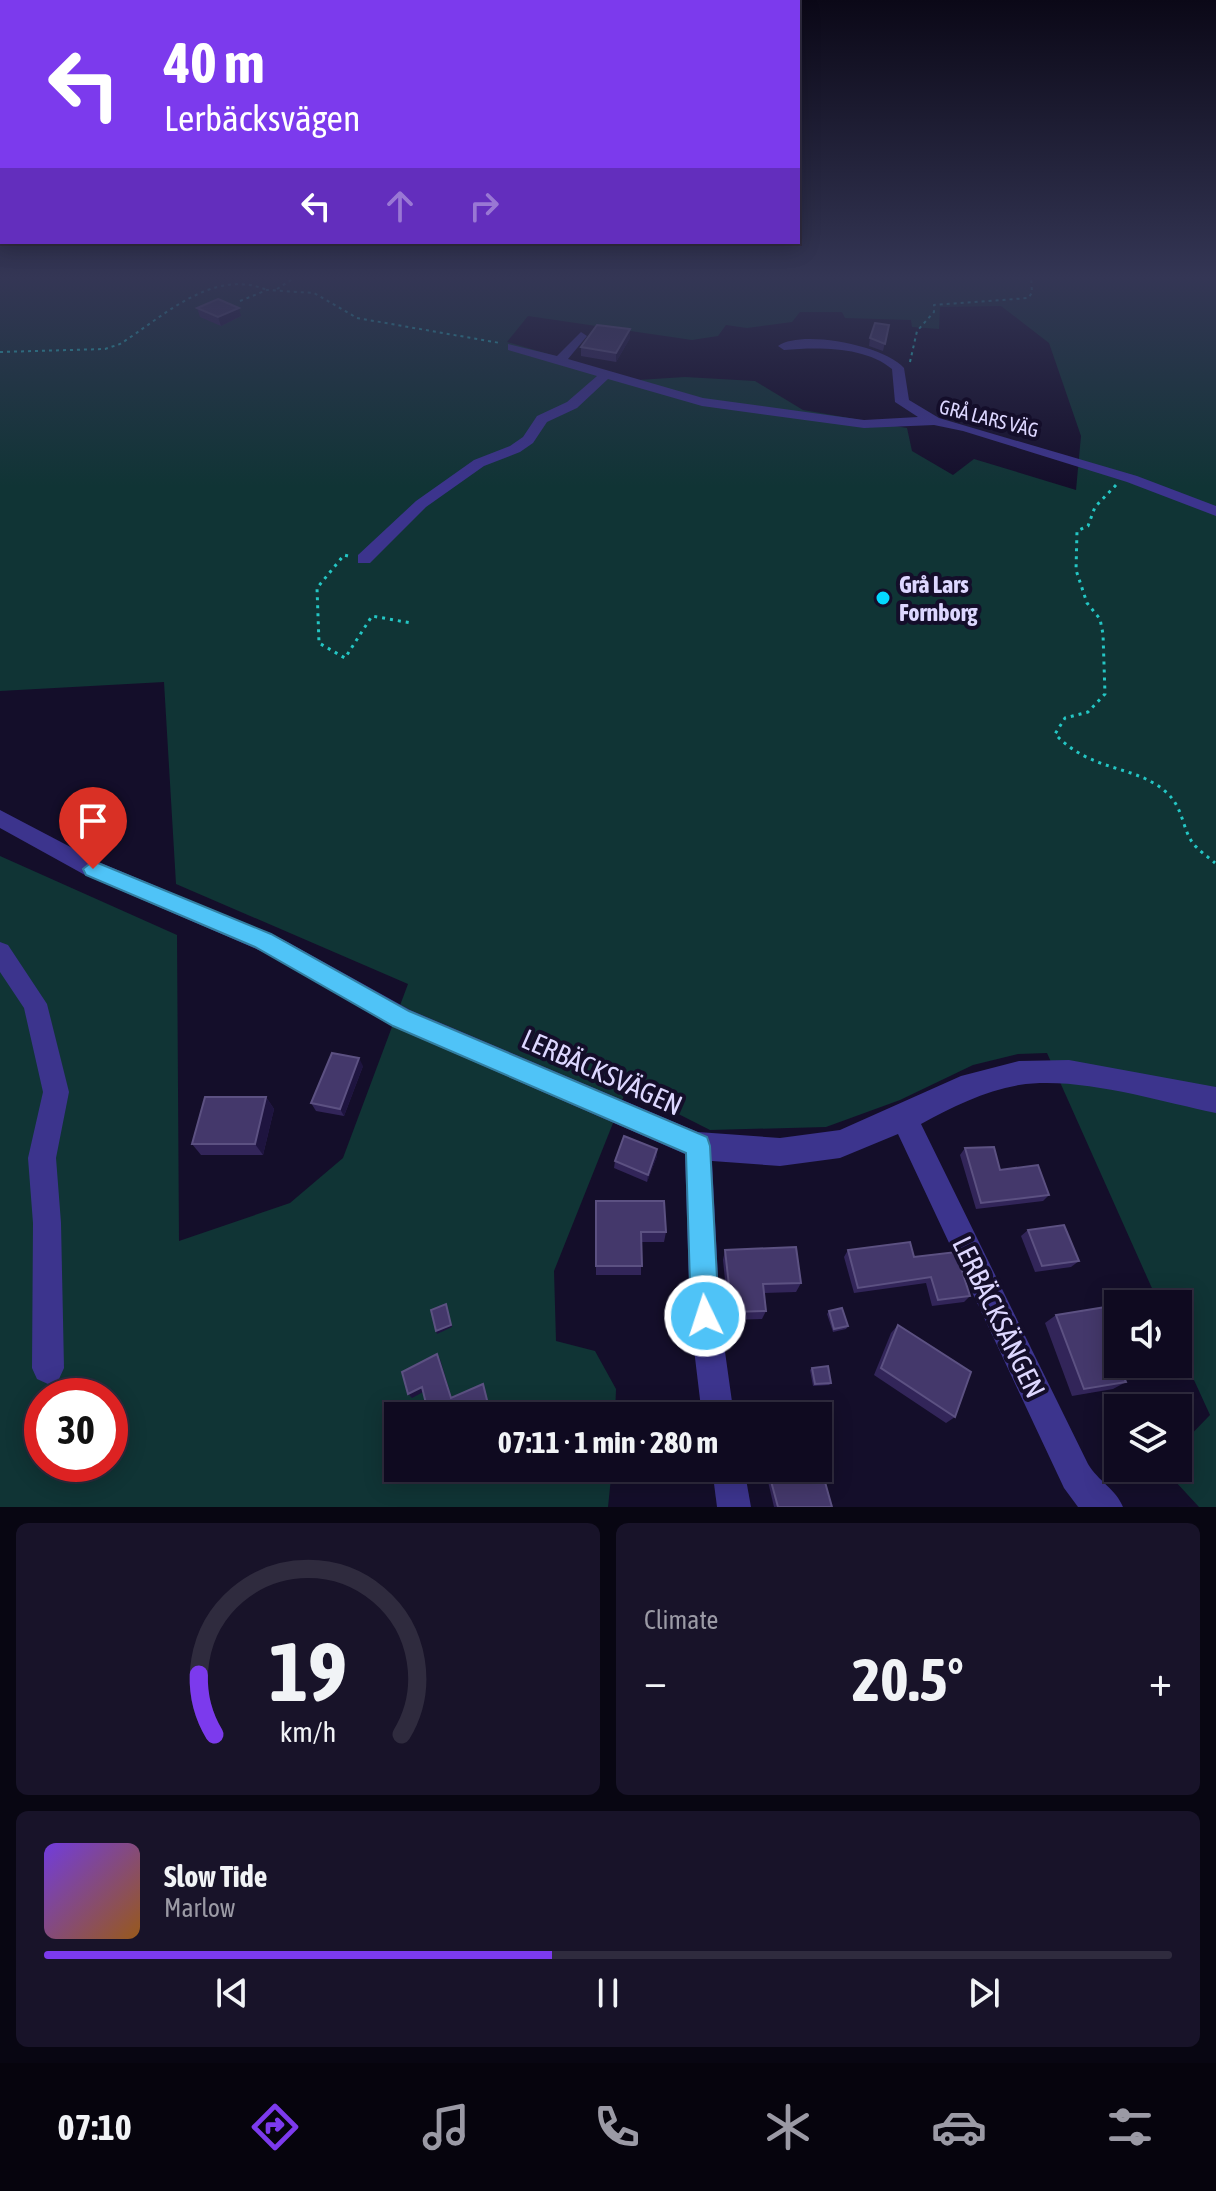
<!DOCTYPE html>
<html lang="en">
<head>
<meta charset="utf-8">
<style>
	:root { --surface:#0f0a20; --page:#181329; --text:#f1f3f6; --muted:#9b9aa5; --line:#2f2b3e; --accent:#7c3aed }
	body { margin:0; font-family:"Asap Condensed",sans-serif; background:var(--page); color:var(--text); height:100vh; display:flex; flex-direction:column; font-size:30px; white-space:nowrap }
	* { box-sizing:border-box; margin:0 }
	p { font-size:26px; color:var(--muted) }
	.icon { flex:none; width:44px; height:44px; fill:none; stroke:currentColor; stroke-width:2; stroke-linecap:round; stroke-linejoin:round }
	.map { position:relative; height:1507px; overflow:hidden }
	.side { display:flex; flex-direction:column; gap:16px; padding:16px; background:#080612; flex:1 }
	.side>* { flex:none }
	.top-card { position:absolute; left:0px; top:0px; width:800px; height:244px; box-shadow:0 4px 20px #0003,0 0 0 2px var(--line); background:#7c3aed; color:#fff; overflow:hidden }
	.buttons { position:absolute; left:1104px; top:1290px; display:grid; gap:16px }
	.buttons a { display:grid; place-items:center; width:88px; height:88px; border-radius:0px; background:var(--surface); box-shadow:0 4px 20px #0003,0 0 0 2px var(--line); font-size:40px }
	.speed { position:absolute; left:24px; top:1378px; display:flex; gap:16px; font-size:40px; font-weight:700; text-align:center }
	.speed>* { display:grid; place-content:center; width:104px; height:104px; border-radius:50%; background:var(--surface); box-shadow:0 4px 20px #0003,0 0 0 2px var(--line); line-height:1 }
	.speed .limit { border:12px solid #d22; background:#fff; color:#111 }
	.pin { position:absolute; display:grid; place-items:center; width:68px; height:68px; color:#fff; margin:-82px -34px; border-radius:50% 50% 50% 0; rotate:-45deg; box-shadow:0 0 8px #0007 }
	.pin .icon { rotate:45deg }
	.me { position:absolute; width:88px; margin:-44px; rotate:356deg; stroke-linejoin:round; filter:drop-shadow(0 0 6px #0008) }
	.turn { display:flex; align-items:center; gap:28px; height:168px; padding:0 32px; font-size:36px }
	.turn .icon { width:104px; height:104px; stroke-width:2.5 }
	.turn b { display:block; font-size:56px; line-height:68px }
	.lanes { display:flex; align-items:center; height:76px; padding:0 32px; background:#0003; justify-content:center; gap:40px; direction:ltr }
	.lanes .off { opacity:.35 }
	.big { font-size:60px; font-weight:700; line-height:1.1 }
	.side .widget { flex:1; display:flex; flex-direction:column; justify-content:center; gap:12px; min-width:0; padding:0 28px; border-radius:12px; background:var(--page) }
	.side .dial { align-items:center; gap:0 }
	.dial svg { height:208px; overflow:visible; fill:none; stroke:var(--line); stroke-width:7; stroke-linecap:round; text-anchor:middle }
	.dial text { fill:var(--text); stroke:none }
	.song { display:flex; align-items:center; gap:24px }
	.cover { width:96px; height:96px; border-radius:12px; background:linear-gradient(135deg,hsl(260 70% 55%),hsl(30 70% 35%)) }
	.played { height:8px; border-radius:4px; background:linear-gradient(90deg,var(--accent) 45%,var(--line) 45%) }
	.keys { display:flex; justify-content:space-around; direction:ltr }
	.heat { display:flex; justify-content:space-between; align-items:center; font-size:44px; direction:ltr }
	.side .tiles { flex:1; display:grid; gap:16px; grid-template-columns:1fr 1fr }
	.widget:last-child { grid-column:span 2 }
	.trip { position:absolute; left:384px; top:1402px; width:448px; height:80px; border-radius:0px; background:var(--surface); box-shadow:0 4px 20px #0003,0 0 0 2px var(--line); font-weight:700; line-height:80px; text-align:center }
	.tab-bar { display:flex; height:128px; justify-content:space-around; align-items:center; background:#06040d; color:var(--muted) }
	.tab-bar .icon { width:56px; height:56px }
	.tab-bar .selected { color:var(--accent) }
	.tab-bar b { font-size:36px; color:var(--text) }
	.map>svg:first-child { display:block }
	.green { fill:#103435; fill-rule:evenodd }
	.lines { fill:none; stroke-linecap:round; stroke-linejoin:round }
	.path-far1 { stroke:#24c6c4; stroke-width:2; stroke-dasharray:3 4; stroke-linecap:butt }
	.path { stroke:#24c6c4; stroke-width:3; stroke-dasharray:3 5; stroke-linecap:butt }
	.minor { fill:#3c348d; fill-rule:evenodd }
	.wall { fill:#322559 }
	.shaded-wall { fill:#1e143f }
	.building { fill:#44386b; stroke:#5c5182; stroke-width:2 }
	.route { fill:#4fc3f7; stroke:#337fa1; stroke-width:2 }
	.poi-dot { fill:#03d9ff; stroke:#140e2a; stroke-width:3 }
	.labels { text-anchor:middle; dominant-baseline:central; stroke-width:8; stroke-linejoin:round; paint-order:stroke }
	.far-street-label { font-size:20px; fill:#ddd7ff; stroke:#140e2a }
	.poi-label { font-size:24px; font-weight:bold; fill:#ddd7ff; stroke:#140e2a; text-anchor:start }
	.near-street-label { font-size:28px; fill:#ddd7ff; stroke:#140e2a }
</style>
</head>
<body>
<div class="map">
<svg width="1216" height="1507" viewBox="0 0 1216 1507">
	<rect width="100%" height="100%" fill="#140e2a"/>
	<path class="green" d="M0 276H1216V1507H1199L1163 1468H1178V1448L1210 1415 1178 1345V1304H1159L1047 1053 1018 1054 973 1065 900 1100 826 1127 710 1130 627 1088 554 1271 556 1341 595 1351 616 1389 615 1416H398V1468H612L608 1507H0V856L177 935 179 1241 290 1203 343 1158 408 984 176 884 164 682 0 691ZM1001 306 1049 343 1081 436 1076 490 974 459 953 475 912 451 907 428 803 410 755 381 685 377 638 380 507 342 528 316 692 340 718 336 726 325 747 328 792 322 800 312H842L845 318 911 320 912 327 939 329 940 307ZM42 1396H110V1464H42Z"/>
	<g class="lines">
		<g class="path-far1">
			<path d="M277 289 297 276"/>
			<path d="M240 301 267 290 314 293 357 318 500 343"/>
			<path d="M0 352 105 349 120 344C163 317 213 267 267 290"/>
			<path d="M910 362 917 331 934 312V305L1028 298 1032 293 1031 276"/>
		</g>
		<g class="path">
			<path d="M1116 485 1095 507 1088 526 1077 531 1076 570 1087 603 1100 619 1103 634 1105 694 1088 712 1065 718 1055 734C1092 773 1134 764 1166 792 1183 807 1182 827 1192 842 1197 849 1208 857 1215 863"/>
			<path d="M348 556 344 555 317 588 319 643 345 658 372 616 411 623"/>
		</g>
		<g class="minor">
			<path d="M581 332 587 336 568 359 703 398 864 420 918 417 895 402 892 369C865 346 817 347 784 350L778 346C802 329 885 346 904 368L909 400 939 418 1137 476 1216 506V516L1127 482 963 431 934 425 864 428 702 406 608 379 577 408 547 422 533 443 520 452 484 466 426 507 370 563H358V555L416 501 474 460 510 446 523 437 537 416 567 402 597 376 508 350V344L557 356Z"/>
			<path d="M0 810 101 863 284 940 410 1010 698 1132 780 1138 840 1130 961 1076 1019 1061 1069 1060 1216 1087V1113C1156 1101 1080 1076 1019 1085 984 1091 952 1107 921 1124L1088 1464C1098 1481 1116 1489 1123 1507H1078L1064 1488 898 1134 840 1158 780 1166 712 1161 720 1316 734 1416H702L690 1316 685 1154 392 1026 268 954 85 875 0 828Z"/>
			<path d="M0 942 8 945 47 1004 69 1092 56 1158 61 1223 64 1368 59 1379 48 1384 37 1379 32 1368 33 1223 28 1158 43 1092 24 1008 0 972Z"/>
			<path d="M712 1468H744L751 1507H717Z"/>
		</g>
	</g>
	<g class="wall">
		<path d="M197 308 241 316 221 326 200 317Z"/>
		<path d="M889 325 883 351 869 346 870 338Z"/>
		<path d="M630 329V338L616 362 581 356V347Z"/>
		<path d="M363 1066 344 1116 316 1111 311 1103Z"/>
		<path d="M266 1097 274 1109 263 1155H201L192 1144Z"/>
		<path d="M965 1148 1000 1170 1049 1195 1043 1201 976 1209 960 1155Z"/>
		<path d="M657 1156 647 1182 614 1168 615 1161Z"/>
		<path d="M596 1201 666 1232 664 1242H641V1275H596Z"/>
		<path d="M1028 1230 1079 1261 1071 1267 1035 1272 1021 1236Z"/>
		<path d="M725 1250 801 1283 796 1292 764 1293 766 1311 762 1319 729 1320 723 1260Z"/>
		<path d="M848 1250 914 1257 970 1296 964 1302 932 1306 926 1283 854 1293 844 1257Z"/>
		<path d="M1118 1305V1349L1112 1350 1126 1382 1113 1389 1072 1396 1045 1323 1056 1315Z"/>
		<path d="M829 1311 848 1326 846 1329 833 1332 827 1314Z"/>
		<path d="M898 1325 955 1417 946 1423 874 1375 891 1333Z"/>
		<path d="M812 1368 831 1383 829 1385 813 1386 810 1370Z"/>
		<path d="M768 1470 832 1507H774L766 1473Z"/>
	</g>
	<g class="shaded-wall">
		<path d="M239 308 241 316 221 326 218 317Z"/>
		<path d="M630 329V338L616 362V353Z"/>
		<path d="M359 1058 363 1066 344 1116 340 1109Z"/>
		<path d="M266 1097 274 1109 263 1155 255 1144Z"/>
		<path d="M657 1149V1156L647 1182 648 1175Z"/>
		<path d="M446 1304 452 1327 437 1334 436 1331Z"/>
		<path d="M437 1354 440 1359 453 1402 451 1398Z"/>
		<path d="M422 1387 425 1391 412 1398 408 1394Z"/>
	</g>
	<g class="building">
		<path d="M218 299 239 308 218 317 197 308Z"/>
		<path d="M875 323 889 325 885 344 870 338Z"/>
		<path d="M597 325 630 329 616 353 581 347Z"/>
		<path d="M332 1053 359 1058 340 1109 311 1103Z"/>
		<path d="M205 1097H266L255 1144H192Z"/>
		<path d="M624 1136 657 1149 648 1175 615 1161Z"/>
		<path d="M994 1147 1000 1170 1038 1165 1049 1195 981 1203 965 1148Z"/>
		<path d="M596 1201H664L666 1232H641L642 1266H596Z"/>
		<path d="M1064 1225 1079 1261 1042 1266 1028 1230Z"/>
		<path d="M910 1242 914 1257 956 1252 970 1296 938 1300 931 1277 858 1288 848 1250Z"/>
		<path d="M796 1247 801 1283 763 1284 766 1311 732 1312 725 1250Z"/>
		<path d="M446 1304 451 1325 436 1331 431 1310Z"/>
		<path d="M1118 1305V1344L1110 1345 1126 1382 1084 1389 1056 1315Z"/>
		<path d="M842 1308 848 1326 834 1329 829 1311Z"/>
		<path d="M898 1325 971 1372 955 1417 881 1368Z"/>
		<path d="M437 1354 451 1398 483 1384 491 1416H429L422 1387 408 1394 402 1372Z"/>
		<path d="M828 1366 831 1383 815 1384 812 1368Z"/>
		<path d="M818 1457 832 1507H778L768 1470 778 1468H818Z"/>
	</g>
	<linearGradient id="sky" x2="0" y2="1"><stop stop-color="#0b0817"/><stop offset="0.57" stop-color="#343655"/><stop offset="1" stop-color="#343655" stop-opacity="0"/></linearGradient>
	<rect width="1216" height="487" fill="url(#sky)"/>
	<path class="route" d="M93 861 271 934 409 1011 707 1137 710 1146 719 1316 715 1326 705 1330 695 1326 691 1316 686 1153 393 1026 255 947 86 875 83 869Z"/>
	<circle class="poi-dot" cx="883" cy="598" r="8"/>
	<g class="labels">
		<g class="far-street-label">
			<text transform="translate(989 418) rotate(14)">GRÅ LARS VÄG</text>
		</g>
		<g class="poi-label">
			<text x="899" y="584">Grå Lars<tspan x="899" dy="28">Fornborg</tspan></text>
		</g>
		<g class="near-street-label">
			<text transform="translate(602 1072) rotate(24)">LERBÄCKSVÄGEN</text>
			<text transform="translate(999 1317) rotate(64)">LERBÄCKSÄNGEN</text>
		</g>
	</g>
</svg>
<div class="buttons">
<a><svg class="icon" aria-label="sound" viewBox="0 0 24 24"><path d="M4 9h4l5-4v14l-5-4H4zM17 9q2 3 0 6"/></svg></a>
<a><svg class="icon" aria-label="layers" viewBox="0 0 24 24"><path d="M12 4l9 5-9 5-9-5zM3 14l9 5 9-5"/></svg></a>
</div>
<div class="speed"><div class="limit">30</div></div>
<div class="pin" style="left:93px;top:869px;background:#d93025"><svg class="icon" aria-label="arrive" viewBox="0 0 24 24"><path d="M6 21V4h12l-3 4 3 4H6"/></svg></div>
<svg class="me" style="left:705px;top:1316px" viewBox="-20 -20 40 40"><circle r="17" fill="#4fc3f7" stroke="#fff" stroke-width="3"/><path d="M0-11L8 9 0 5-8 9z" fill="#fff"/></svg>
<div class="trip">07:11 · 1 min · 280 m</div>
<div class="top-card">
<div class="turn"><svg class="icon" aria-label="left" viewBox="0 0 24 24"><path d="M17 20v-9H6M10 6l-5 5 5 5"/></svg><div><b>40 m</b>Lerbäcksvägen</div></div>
<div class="lanes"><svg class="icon" aria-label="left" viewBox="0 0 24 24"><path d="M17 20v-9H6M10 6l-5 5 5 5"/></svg><svg class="icon off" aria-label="ahead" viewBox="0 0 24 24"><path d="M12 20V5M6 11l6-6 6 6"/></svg><svg class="icon off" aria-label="right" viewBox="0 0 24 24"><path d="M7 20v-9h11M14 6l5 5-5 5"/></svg></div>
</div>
</div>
<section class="side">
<div class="tiles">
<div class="widget dial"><svg viewBox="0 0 100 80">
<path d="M14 69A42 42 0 1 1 86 69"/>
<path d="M14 69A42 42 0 0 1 8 46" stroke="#7c3aed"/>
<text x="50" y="56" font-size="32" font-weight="700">19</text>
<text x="50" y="72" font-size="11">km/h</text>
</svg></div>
<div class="widget"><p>Climate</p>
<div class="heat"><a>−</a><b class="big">20.5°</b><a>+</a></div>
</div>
<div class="widget">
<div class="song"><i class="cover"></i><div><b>Slow Tide</b><p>Marlow</p></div></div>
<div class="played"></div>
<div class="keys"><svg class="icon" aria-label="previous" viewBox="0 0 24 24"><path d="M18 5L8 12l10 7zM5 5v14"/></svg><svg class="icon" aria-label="pause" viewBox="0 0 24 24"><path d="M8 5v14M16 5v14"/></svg><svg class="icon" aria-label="next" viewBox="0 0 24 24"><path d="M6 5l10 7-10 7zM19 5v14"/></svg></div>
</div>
</div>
</section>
<nav class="tab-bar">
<b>07:10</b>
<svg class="icon selected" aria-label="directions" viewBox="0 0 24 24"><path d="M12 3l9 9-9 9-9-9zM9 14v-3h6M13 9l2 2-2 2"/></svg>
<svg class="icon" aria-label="music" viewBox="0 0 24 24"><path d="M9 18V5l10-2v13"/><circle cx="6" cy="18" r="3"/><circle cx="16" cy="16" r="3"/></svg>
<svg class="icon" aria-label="phone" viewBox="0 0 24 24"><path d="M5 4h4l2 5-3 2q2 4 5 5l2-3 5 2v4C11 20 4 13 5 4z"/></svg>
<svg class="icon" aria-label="climate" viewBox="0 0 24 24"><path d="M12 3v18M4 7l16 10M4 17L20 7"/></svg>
<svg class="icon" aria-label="car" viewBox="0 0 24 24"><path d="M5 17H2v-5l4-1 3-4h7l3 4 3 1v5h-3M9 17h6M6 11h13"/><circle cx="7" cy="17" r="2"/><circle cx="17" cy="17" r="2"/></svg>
<svg class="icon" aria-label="filters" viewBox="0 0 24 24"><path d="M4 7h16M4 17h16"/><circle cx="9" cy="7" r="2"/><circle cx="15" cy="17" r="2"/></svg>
</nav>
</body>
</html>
